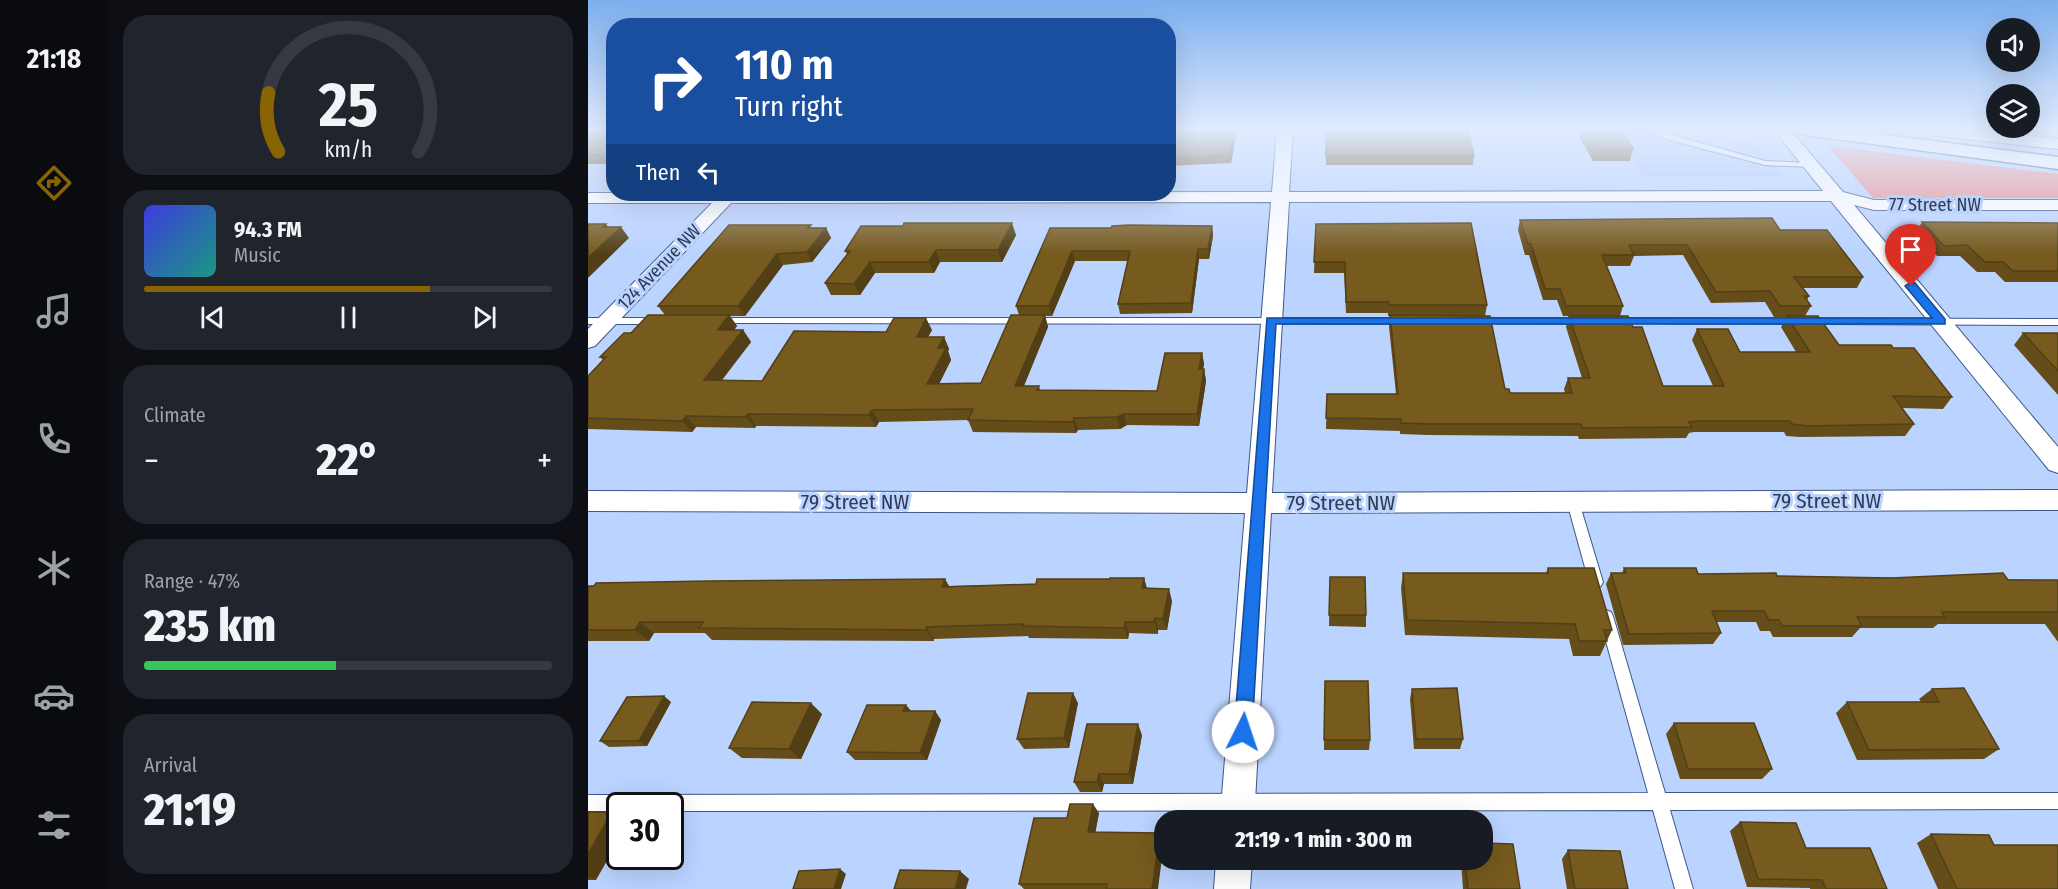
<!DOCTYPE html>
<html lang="en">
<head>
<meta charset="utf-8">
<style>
	:root { --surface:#171b24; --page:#20242c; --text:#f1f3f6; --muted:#9ea1a6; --line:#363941; --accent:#896402 }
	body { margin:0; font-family:"Fira Sans Condensed",sans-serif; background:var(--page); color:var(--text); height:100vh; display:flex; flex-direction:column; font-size:22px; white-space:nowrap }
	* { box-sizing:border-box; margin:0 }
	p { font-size:20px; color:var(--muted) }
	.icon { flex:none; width:33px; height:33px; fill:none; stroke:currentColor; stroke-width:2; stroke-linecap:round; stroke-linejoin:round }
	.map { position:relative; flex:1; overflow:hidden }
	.drawer { display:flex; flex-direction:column; gap:15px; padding:15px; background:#0d0f14; width:480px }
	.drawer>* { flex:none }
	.top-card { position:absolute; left:18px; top:18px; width:570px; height:183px; border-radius:24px; box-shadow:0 6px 24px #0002; background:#1a4fa0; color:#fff; overflow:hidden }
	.buttons { position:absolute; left:1398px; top:18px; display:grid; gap:12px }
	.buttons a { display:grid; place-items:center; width:54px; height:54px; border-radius:50%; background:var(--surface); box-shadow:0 6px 24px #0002; font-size:30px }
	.speed { position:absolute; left:18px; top:792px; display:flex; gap:12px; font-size:30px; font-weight:700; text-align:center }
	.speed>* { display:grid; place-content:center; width:78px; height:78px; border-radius:50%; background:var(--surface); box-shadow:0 6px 24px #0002; line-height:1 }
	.speed .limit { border:3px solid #111; border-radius:9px; background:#fff; color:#111 }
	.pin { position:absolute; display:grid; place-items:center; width:51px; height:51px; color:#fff; margin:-62px -26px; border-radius:50% 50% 50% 0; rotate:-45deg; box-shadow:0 0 6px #0007 }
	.pin .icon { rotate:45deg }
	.me { position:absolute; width:66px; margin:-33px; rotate:4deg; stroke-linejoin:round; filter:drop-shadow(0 0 4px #0008) }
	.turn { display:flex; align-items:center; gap:21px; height:126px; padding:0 30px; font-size:27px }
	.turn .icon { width:78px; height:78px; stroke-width:2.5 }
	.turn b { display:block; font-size:42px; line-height:51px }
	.then { display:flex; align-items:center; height:57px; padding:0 30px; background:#0003; gap:12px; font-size:22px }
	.big { font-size:45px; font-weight:800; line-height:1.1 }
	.drawer .card { flex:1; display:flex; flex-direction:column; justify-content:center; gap:9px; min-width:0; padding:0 21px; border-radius:24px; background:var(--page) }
	.drawer .dial { align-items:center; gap:0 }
	.dial svg { height:156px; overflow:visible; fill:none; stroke:var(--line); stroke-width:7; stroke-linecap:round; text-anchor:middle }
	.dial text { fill:var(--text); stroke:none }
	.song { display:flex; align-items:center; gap:18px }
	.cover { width:72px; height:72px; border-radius:9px; background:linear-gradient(135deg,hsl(240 70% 55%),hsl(170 70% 35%)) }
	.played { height:6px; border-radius:3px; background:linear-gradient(90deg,var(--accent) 70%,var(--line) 70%) }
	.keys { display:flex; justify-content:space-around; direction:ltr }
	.heat { display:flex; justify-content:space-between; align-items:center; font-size:33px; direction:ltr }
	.charge { height:9px; border-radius:4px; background:linear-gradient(90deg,#34c759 47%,var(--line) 0) }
	.trip { position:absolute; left:566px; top:810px; width:339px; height:60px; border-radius:24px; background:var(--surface); box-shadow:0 6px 24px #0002; font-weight:800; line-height:60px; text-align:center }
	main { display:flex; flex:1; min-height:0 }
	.menu { display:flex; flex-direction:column; width:108px; justify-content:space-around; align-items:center; background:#090b0e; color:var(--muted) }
	.menu .icon { width:42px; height:42px }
	.menu .active { color:var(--accent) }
	.menu b { font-size:27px; color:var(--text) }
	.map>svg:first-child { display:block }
	.built { fill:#adc7f8 }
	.green { fill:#e8918d }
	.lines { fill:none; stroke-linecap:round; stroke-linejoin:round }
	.service-casing { stroke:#3e5786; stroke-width:2 }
	.minor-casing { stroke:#3e5786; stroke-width:2 }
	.tertiary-casing { stroke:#3e5786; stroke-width:3 }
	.service { fill:#fff; fill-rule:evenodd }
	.minor { fill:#fff; fill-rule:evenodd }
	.tertiary { fill:#fff; fill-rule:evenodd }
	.wall { fill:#654d1a; fill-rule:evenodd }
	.shaded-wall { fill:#533f15 }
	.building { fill:#765a1e; stroke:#533f15; stroke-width:1.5 }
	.route { fill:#1a73e8; stroke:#114b97; stroke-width:1.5 }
	.labels { text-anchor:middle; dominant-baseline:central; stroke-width:6; stroke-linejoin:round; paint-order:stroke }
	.far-street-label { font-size:18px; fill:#2f3b51; stroke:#bad3ff }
	.street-label { font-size:21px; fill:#2f3b51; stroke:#bad3ff }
</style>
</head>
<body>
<main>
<nav class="menu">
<b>21:18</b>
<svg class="icon active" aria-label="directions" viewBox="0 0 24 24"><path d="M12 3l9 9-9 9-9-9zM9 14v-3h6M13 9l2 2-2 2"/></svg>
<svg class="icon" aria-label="music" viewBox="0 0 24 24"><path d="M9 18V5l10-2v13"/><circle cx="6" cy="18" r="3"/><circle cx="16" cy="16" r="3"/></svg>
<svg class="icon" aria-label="phone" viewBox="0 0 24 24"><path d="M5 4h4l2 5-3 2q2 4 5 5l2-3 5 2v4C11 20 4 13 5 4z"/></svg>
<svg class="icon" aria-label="climate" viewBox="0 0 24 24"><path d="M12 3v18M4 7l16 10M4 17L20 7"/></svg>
<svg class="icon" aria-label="car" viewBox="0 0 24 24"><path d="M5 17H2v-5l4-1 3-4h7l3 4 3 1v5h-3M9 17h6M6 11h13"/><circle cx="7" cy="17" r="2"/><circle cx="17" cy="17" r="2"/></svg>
<svg class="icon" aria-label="filters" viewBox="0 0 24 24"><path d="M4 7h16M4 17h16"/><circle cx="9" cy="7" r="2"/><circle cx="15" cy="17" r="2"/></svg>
</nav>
<section class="drawer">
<div class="card dial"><svg viewBox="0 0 100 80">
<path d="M14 69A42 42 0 1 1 86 69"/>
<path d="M14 69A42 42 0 0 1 9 39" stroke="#896402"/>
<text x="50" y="56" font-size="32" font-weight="700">25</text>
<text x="50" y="72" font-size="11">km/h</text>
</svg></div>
<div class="card">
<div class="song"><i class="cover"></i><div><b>94.3 FM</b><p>Music</p></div></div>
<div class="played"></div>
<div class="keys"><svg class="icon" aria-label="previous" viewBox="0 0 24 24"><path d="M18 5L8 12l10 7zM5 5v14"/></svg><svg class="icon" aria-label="pause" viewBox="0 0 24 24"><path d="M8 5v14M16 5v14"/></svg><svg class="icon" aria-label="next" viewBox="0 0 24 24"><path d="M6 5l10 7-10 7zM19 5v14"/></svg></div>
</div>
<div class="card"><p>Climate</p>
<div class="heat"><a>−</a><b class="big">22°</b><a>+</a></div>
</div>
<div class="card"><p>Range · 47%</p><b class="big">235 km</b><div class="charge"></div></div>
<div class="card"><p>Arrival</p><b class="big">21:19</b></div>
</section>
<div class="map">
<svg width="1470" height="889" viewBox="0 0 1470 889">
	<rect width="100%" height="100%" fill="#bad3ff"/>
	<path class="built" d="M1029 130H1071L1167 141 1195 177H1054Z"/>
	<path class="green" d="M1240 146 1470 174V198H1285Z"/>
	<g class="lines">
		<g class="service-casing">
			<g id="service">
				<path d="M1060 130H1070L1080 134 1177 161 1223 163 1227 165 1223 167 1177 165 1074 138Z"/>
				<path d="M0 318H68L73 321 68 324H0Z"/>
				<path d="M130 318H818L823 321 818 324 126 323 125 321 126 319Z"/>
				<path d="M886 318H995L1000 321 995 324 882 323 881 321 882 319Z"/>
				<path d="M1027 318 1470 319V325L1023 323 1022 321 1023 319Z"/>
				<path d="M985 497 990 498 991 502 1015 582 1013 586 1008 588 1003 586 1001 582 979 502 980 498Z"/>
				<path d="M1018 610 1023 612 1025 616 1077 793H1470V809L1082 810 1105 889H1087L1065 810 82 811V806H32V811H0V795L1060 793 1011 616 1013 612Z"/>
			</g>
		</g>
		<g class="minor-casing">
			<g id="minor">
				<path d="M689 130H705L701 192 1235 191 1186 130H1202L1255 192 1286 200H1470V210H1286L1266 205 1470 447V473L1461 470 1243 201 701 202 684 493 1470 490V510L683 513 666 820H632L657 513 0 511V491L659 493 683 202 143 203 7 346 0 348V329L124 203H0V193L684 192Z"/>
				<path d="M1332 130H1381L1470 139V149L1340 135Z"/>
				<path d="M628 860H664L662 889H626Z"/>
			</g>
		</g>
		<g class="tertiary-casing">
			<path id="tertiary" d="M1209 130H1259L1470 157V169L1218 135 1212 134Z"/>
		</g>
		<use href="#service" class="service"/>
		<use href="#minor" class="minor"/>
		<use href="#tertiary" class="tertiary"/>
	</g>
	<g class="wall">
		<rect x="0" y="130" width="26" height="34"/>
		<path d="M580 130H649L643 163 580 166Z"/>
		<path d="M738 130 886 156 885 165H738Z"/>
		<path d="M994 130H1034L1045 149 1042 161H1005L992 138Z"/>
		<path d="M1455 130H1470V131H1457Z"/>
		<path d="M932 220 1192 230 1275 277 1269 288H1215L1221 296 1219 300 1223 306 1217 316 1251 345 1305 348 1364 397 1355 409 1314 408 1326 424 1317 436 1212 437 1198 436 1196 432H1106L1101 433 1098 438 991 439 990 436 840 435 812 434V431L738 429 739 394H808L801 327 802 316H800V313H758L756 273H726L728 224 899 305 897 316 917 389 922 393H977L976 389 980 378H994L978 327 981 316H975L969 300H955L941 255H937L930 230ZM1095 255 1123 303 1177 302 1186 317H1199L1193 327 1208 352H1152L1109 329 1104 340 1125 386H1075L1045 327 1032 316 1035 306 1018 266H1042L1046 256Z"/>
		<path d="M1334 222 1470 223V282H1417L1407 272H1389L1372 256H1349L1328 233Z"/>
		<path d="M624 226 625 236 621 259H611L604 313 532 314 530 304 540 261H487L464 316H457L460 327 436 386H451L452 390 569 391 614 353 616 364 615 369H616L618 381 611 426 539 425 532 429 490 430 488 433 385 432 380 420 291 422 288 427 168 426 167 428 108 427 104 432 0 429V376L15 360 12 357 77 315 70 306 224 228H238L243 238 224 262 195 265 157 316H142L149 326 146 330H155L163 342 133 380 174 381 298 332 344 330 340 337H356L361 349 360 351 363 360 351 384 393 383 431 315 428 306 462 228H523Z"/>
		<path d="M428 235 414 262H352L346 273H287L272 295H243L237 283 259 254 257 251Z"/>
		<path d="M1435 333H1470V395L1426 345Z"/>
		<path d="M960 568 1024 630 1012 656H985L981 639 817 635 813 588 815 573H958Z"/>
		<path d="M1036 568 1110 574 1189 576 1470 580V642L1457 624H1350L1345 628H1272L1264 637H1185L1182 631H1172L1168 622H1128L1133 633 1125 644 1035 645 1018 584 1023 573H1034Z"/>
		<path d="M742 577 778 615V627L741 626Z"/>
		<path d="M556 578 559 588 584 601 579 630H570V634L541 633 540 639 441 638 440 636 346 639V641L124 640 117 633H66L61 641H0V586H361L448 584Z"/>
		<path d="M737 681 782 740 781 750H736Z"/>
		<path d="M824 689 875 739 872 749H826L822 699Z"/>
		<path d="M1344 689 1411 749 1396 759 1269 760 1248 713 1259 702H1333L1331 699Z"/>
		<path d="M83 702 59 746 21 747 12 741Z"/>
		<path d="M490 703 481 748 436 749 429 739Z"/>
		<path d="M323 711H347L353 720 339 760H267L259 752Z"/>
		<path d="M234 714 213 759 154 758 141 748Z"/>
		<path d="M1086 723 1184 769 1174 779H1092L1078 734Z"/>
		<path d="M554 735 545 784H516L514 792H492L486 782Z"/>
		<path d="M0 812 8 880H0Z"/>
		<path d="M511 813 507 832 570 889H436L431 884 479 818Z"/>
		<path d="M1152 822 1218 848 1299 889H1222V888L1159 887 1142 831Z"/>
		<path d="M1343 834 1406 845 1470 889H1350L1329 843Z"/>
		<path d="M980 850 1040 889H979L974 859Z"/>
		<path d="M873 860H894L932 889H875Z"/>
	</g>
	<g class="shaded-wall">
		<path d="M647 130H649L643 163 642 155Z"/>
		<path d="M424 223 428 235 414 262 410 250Z"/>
		<path d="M18 224 25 234 33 227 41 238 0 278V258L15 227Z"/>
		<path d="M624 226 625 236 621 259 620 249Z"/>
		<path d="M238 228 243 238 224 262 219 252Z"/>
		<path d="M610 249 611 259 604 313 603 303Z"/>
		<path d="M348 250 352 262 346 273 341 262Z"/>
		<path d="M484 251 487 261 464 316 461 306Z"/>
		<path d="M189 254 195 265 157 316 150 306Z"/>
		<path d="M282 262 287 273 272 295 266 284Z"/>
		<path d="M141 315 149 326 138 342 130 330Z"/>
		<path d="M457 315 460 327 431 397 427 386Z"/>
		<path d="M338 318 344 330 334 348 329 337Z"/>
		<path d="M155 330 163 342 125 392 116 380Z"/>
		<path d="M356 337 361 349 360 351 363 360 345 396 339 384 350 348Z"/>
		<path d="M614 353 616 364 613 381 611 369Z"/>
		<path d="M616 369 618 381 611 426 609 414Z"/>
		<path d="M284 410 291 422 288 427 281 415Z"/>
		<path d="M160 414 168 426 167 428 158 417Z"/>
		<path d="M536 414 539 425 532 429 529 417Z"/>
		<path d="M98 416 108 427 104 432 94 421Z"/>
		<path d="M486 418 490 430 488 433 485 422Z"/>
		<path d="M556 578 559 590 554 588Z"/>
		<path d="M357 579 364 591 354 587Z"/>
		<path d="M581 589 584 601 579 630 575 619Z"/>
		<path d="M567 618 570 630V634L566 622Z"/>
		<path d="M52 622 66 633 61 641 47 630Z"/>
		<path d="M537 622 541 633 540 639 536 628Z"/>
		<path d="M338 627 346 639V641L338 630Z"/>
		<path d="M485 693 490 703 481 748 476 738Z"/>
		<path d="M76 696 83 702 59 746 51 741Z"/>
		<path d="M223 703 234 714 213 759 201 749Z"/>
		<path d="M318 705 325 713 315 711Z"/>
		<path d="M347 711 353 720 339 760 332 753Z"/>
		<path d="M550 724 554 735 545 784 541 774Z"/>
		<path d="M511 774 516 784 514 792 509 782Z"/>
		<path d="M505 804 511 813 506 840 500 832Z"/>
		<path d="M24 812 32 816V838L8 880 0 877V854Z"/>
		<path d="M572 833 576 842 570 889H564Z"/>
		<path d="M252 869 258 874 253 889H246Z"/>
		<path d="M372 871 381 879 378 889H367Z"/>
	</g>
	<g class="building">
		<rect x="0" y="130" width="26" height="25"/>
		<path d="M580 130H647L642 155 580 158Z"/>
		<path d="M738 130H880L886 156H738Z"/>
		<path d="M996 130H1034L1045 149H1008Z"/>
		<path d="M1184 218 1192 230H1239L1275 277H1206L1221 296H1216L1223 306H1192L1182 291 1128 292 1099 245H1041L1046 255H1014L1035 306H978L972 289H957L943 244H940L932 220Z"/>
		<path d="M1334 222 1470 223V271H1425L1415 262H1397L1379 245 1356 246Z"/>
		<path d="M316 223H424L410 250H348L341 262H282L266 284 237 283 262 251H257L273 226H315Z"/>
		<path d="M883 223 899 305H801V302H758L757 262H726L728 224Z"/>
		<path d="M0 224H18L15 227H33L0 258Z"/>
		<path d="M141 225H223L220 228H238L219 252 189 254 150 306H70Z"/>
		<path d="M541 225 624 226 620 249H610L603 303 530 304 542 251H484L461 306H428L462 228H523L524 226Z"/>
		<path d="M60 315H141L130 330H155L116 380 174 381 206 331 298 332 306 318H338L329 337H356L350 348H358L339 384 393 383 423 315H457L427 386H451L449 390 569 391 577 353H614L611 369H616L609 414H536L529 417 486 418 485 422 380 420 385 409 284 410 281 415 160 414 158 417 98 416 94 421 0 418V376L18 357H12L36 333H43Z"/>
		<path d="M802 315 902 316 917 389H921L922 393H984L980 378H1002L981 316H1040L1045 327H1054L1075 386H1136L1109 329H1140L1152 352H1222L1199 316H1230L1251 345H1303L1305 348H1326L1364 397 1305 396 1326 424 1219 426 1204 424 1202 421H1112L1101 422 1104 427 994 428 993 424H842L813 423V419L738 418 739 394H810Z"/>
		<path d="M1435 333H1470V371Z"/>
		<path d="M960 568H1006L1024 630H1016L1019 641H991L987 624 819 620 815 573H960Z"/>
		<path d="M1036 568H1108L1110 574 1188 573 1189 576 1303 578 1415 573 1420 580H1470V612H1354L1357 617H1269L1274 626H1194L1191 620H1181L1176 611H1124L1133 633 1041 634 1023 573H1038Z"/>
		<path d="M742 577H777L778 615H741Z"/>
		<path d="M522 578H556L554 588 581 589 575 619 567 618 566 622H537L536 628 435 626 436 624 338 627V630L111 628 115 622H52L47 630H0V586H6L8 583 121 581 357 579 354 587 448 584 449 579H522Z"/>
		<path d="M737 681H780L782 740H736Z"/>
		<path d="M869 688 875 739H828L824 689Z"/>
		<path d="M1376 688 1411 749 1281 750 1259 702H1351L1344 689Z"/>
		<path d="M440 693H485L476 738 429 739Z"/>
		<path d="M76 696 51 741H12L39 697Z"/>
		<path d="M164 702 223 703 201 749 141 748Z"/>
		<path d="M279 705H318L315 711H347L332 753 259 752Z"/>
		<path d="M1086 723H1166L1184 769H1100Z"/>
		<path d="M499 724H550L541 774H511L509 782H486Z"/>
		<path d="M482 804H505L500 832 572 833 564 889H518L519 884H431L446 818H479Z"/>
		<path d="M0 812H24L0 854Z"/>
		<path d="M1152 822 1208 823 1218 848H1282L1299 889H1238L1234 880 1170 879Z"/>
		<path d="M1343 834 1401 835 1406 845H1470V889H1369Z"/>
		<path d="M894 843 925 844 932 889H880L877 860H894Z"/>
		<path d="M980 850 1032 851 1040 889H987Z"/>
		<path d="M252 869 246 889H205L211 871Z"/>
		<path d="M312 870 372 871 367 889H306Z"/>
	</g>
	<linearGradient id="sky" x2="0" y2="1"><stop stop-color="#7dafee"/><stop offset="0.51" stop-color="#e0ebff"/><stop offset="1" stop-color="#e0ebff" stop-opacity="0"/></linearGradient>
	<rect width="1470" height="254" fill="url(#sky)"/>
	<path class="route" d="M1323 282 1327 283 1357 319V324H688L664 732 661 738 655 741 648 738 646 732 679 318H1344L1317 286Z"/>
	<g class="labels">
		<g class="far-street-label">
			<text x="1347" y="205">77 Street NW</text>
			<text transform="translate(71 267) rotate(-46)">124 Avenue NW</text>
		</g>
		<g class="street-label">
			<text x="1239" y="501">79 Street NW</text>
			<text x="267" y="502">79 Street NW</text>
			<text x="753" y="503">79 Street NW</text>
		</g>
	</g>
</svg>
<div class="buttons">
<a><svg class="icon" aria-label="sound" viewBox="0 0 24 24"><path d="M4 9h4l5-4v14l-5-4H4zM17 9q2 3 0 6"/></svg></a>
<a><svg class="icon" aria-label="layers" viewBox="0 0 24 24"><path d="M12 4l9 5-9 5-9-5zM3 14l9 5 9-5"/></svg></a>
</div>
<div class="speed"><div class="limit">30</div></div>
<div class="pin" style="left:1323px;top:286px;background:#d93025"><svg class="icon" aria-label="arrive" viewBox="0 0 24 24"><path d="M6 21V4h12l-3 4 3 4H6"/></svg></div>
<svg class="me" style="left:655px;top:732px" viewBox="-20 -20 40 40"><circle r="19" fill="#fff"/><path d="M0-13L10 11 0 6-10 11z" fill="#1a73e8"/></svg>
<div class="trip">21:19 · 1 min · 300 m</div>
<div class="top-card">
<div class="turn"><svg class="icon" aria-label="right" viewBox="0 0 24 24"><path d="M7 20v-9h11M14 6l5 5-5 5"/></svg><div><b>110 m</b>Turn right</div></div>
<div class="then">Then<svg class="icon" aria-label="left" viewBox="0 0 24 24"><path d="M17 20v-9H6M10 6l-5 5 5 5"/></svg></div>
</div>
</div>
</main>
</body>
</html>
